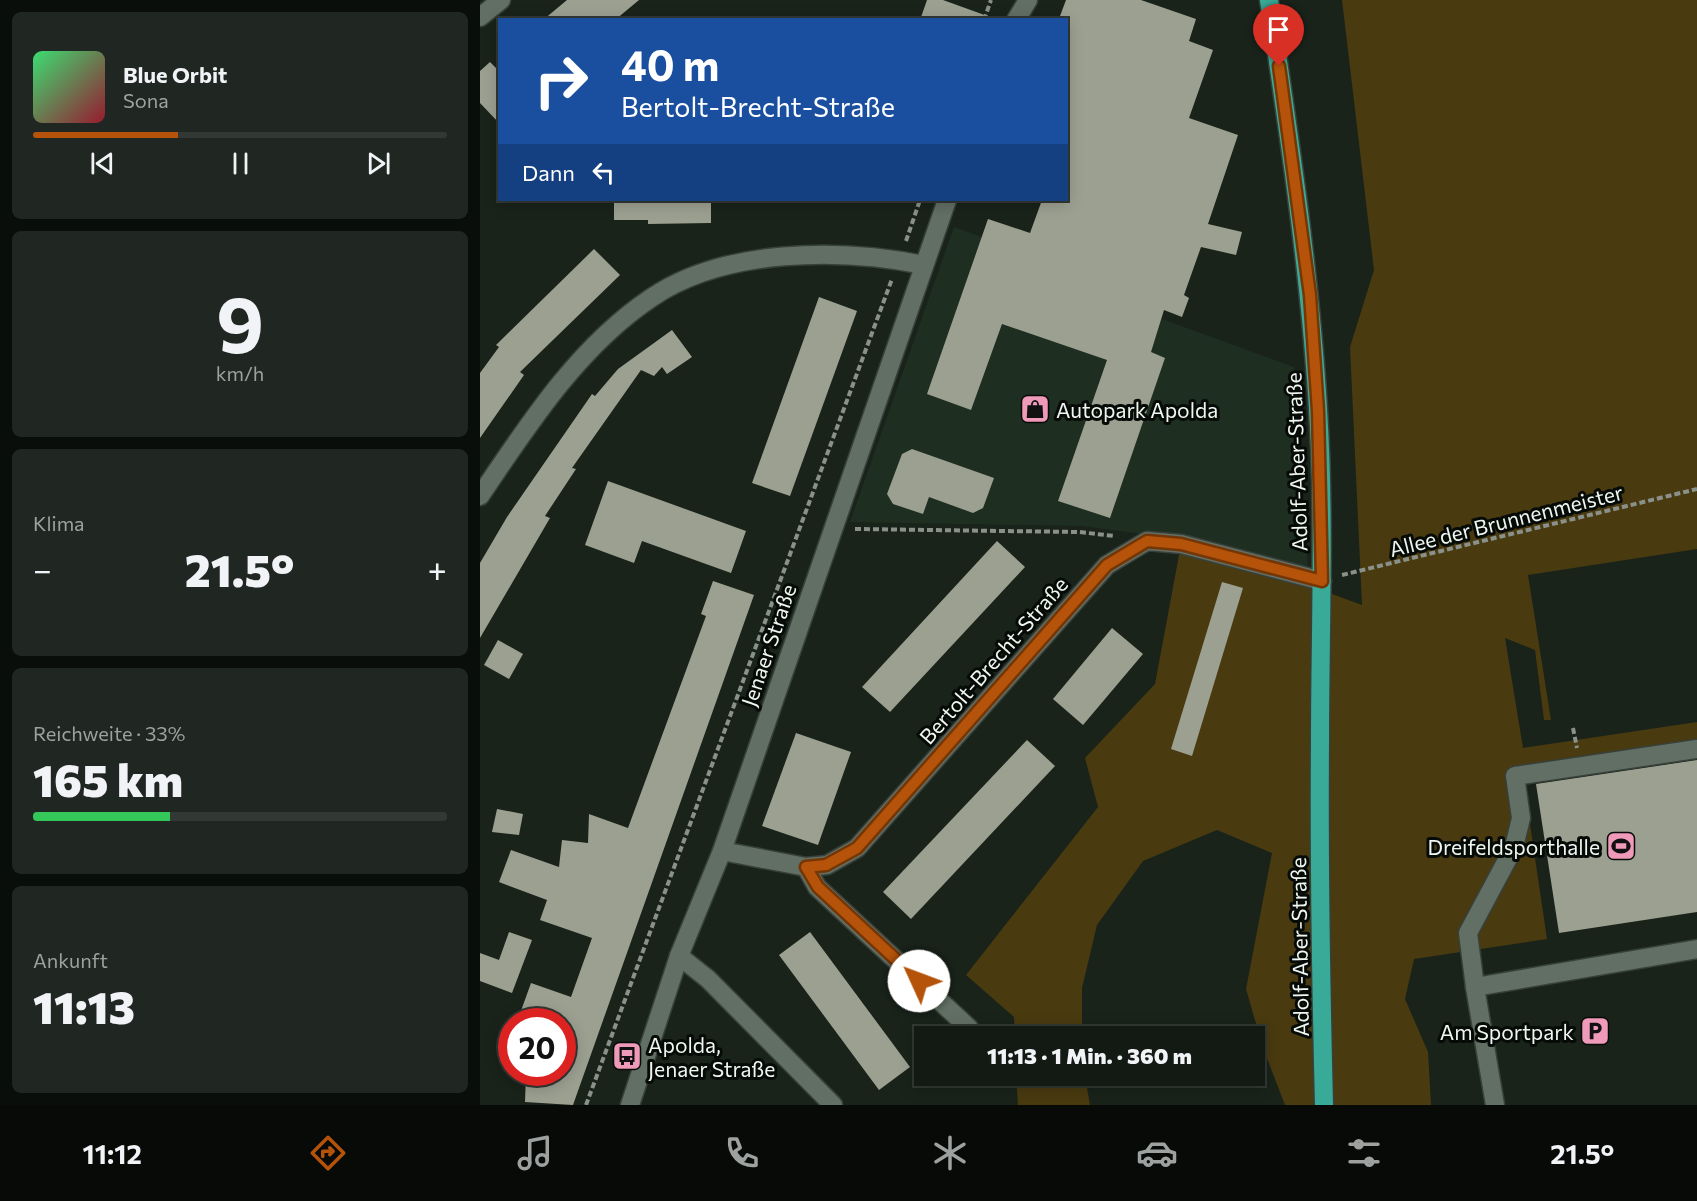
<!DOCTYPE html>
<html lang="de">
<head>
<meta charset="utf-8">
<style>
	:root { --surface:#131a14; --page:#202722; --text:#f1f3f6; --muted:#9da1a0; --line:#323834; --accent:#b45309 }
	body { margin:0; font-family:Commissioner,sans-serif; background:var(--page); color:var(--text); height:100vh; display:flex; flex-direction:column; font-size:22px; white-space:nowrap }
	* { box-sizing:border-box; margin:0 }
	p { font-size:20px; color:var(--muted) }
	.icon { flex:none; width:33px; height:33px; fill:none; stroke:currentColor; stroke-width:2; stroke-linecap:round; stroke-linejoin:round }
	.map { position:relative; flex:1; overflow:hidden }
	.panel { display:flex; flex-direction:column; gap:12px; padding:12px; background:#0a0e0b; width:480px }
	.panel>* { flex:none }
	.guide { position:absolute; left:18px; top:18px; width:570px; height:183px; border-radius:0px; box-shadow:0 3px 15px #0003,0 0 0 2px var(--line); background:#1a4fa0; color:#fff; overflow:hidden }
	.speed { position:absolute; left:18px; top:1008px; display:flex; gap:12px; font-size:30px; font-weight:700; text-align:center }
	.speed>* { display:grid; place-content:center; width:78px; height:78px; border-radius:50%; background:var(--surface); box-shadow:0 3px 15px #0003,0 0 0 2px var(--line); line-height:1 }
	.speed .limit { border:9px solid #d22; background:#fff; color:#111 }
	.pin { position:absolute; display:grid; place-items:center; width:51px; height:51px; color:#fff; margin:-62px -26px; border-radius:50% 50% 50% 0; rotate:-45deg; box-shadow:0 0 6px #0007 }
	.pin .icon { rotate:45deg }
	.me { position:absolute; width:66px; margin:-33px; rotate:313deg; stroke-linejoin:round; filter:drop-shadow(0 0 4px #0008) }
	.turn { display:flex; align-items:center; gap:21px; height:126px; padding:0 24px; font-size:27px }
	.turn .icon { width:78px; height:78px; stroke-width:2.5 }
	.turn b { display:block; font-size:42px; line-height:51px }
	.then { display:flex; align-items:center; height:57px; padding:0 24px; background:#0003; gap:12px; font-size:22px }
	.big { font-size:45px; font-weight:800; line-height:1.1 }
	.panel .card { flex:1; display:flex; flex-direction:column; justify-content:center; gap:9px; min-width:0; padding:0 21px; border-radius:9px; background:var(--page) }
	.panel .dial { align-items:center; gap:0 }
	.dial b { font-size:78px; line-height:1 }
	.song { display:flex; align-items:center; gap:18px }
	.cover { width:72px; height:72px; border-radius:9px; background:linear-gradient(135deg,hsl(140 70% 55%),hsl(350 70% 35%)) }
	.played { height:6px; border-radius:3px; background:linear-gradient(90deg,var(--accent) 35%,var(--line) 35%) }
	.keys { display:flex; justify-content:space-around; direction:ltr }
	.heat { display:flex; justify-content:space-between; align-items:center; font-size:33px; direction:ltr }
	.charge { height:9px; border-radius:4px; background:linear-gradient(90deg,#34c759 33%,var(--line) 0) }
	.trip { position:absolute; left:434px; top:1026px; width:351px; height:60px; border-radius:0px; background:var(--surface); box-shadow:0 3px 15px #0003,0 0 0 2px var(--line); font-weight:800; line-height:60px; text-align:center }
	.menu { display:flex; height:96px; justify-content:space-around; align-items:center; background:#080a08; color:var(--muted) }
	.menu .icon { width:42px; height:42px }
	.menu .on { color:var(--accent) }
	.menu b { font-size:27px; color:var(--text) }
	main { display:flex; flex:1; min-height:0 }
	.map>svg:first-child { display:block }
	.built { fill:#1e2e21 }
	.green { fill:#493a10 }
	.building { fill:#9ca091 }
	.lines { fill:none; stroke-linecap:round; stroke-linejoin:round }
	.minor-casing { stroke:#38403a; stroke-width:21 }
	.major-casing { stroke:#38403a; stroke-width:21 }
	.path { stroke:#89918a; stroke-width:4; stroke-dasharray:6 3; stroke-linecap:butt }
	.minor { stroke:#626f64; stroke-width:18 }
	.major { stroke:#39aa97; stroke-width:18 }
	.route-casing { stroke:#753606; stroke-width:15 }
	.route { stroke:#b45309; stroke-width:10 }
	.labels { text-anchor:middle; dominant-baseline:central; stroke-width:6; stroke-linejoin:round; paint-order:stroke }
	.poi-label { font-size:21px; fill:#f0f7f1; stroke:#070b08; text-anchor:start }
	.street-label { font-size:21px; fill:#f0f7f1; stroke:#070b08 }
</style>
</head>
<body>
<main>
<section class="panel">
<div class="card">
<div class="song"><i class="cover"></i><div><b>Blue Orbit</b><p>Sona</p></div></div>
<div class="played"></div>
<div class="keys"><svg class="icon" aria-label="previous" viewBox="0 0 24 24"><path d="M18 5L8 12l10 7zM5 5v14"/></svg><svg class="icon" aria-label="pause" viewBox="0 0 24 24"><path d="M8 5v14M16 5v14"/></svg><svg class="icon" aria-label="next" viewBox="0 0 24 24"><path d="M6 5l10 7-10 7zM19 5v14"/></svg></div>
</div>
<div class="card dial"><b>9</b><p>km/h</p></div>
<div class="card"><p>Klima</p>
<div class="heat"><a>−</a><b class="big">21.5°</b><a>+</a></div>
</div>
<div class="card"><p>Reichweite · 33%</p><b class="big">165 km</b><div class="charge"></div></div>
<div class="card"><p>Ankunft</p><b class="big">11:13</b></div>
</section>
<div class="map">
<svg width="1217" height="1105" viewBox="0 0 1217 1105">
	<rect width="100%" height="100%" fill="#19231a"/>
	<path class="built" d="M474 227 666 295 660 311 814 367 828 569 702 539 602 526 370 522Z"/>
	<g class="green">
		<path d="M862 0H1217V549L1048 575 1071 720H1064L1055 650 1025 638 1043 748 1217 722V743L1042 770 1067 939 934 959 925 999 948 1052 951 1105H805L783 1048 766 989 792 853 737 830 663 861 617 925 602 988V1036H535L534 1017 486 975 618 807 605 758 675 684 702 539 882 605 870 347 894 270Z"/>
		<path d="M536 1076H605L610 1105H538Z"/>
	</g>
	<g class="building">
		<path d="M87 0H159L135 20H63Z"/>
		<path d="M447 0H463L510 17 509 20H440Z"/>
		<path d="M586 0H661L716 19 709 41 733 50 709 118 758 135 728 224 762 232 756 255 721 247 704 295 709 298 702 317 684 310 671 352 685 358 630 518 578 501 627 360 522 324 491 410 447 394 508 219 550 233 562 200H586V19L580 16Z"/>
		<path d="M10 62 20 72V124L0 103V71Z"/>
		<path d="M134 200H231V223L168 224V220H134Z"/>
		<path d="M114 249 140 275 40 372 44 375 0 438V373L19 347 16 345Z"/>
		<path d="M339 297 377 311 310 496 272 483Z"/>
		<path d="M192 330 212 357 187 374 182 367 174 376 161 370 92 468 96 469 65 516 70 518 0 638V563L27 517 112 394 115 396 138 369Z"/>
		<path d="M432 449 514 478 503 508 493 513 449 497 443 514 413 504 407 494 422 454Z"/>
		<path d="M128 481 266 531 251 573 162 541 154 563 105 545Z"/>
		<path d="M517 541 545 567 410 712 382 687Z"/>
		<path d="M233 581 274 595 93 1105 45 1102 46 1072H82V1022H37L51 983 91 997 112 938 60 920 67 900 19 882 31 850 79 867 82 840 108 843 109 814 148 828 226 616 221 614Z"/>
		<path d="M742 582 763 588 712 756 691 749Z"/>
		<path d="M632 628 663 654 603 725 573 699Z"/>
		<path d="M18 640 43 654 29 679 4 665Z"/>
		<path d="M316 733 371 752 338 845 282 826Z"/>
		<path d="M547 740 575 766 431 919 403 892Z"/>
		<path d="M1217 760V912L1079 933 1056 784Z"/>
		<path d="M17 809 43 814 39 835 12 832Z"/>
		<path d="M29 932 52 940 32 993 0 981V953L19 960Z"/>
		<path d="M330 932 430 1067 399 1090 299 955Z"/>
	</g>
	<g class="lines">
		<g class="minor-casing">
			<g id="minor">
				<path d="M0 17 21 0"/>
				<path d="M536 20 548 0"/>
				<path d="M0 496C48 425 98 347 171 298 244 248 361 248 444 265"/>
				<path d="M242 851 326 867 347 865 377 848 627 565 667 541 701 544 842 581"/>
				<path d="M326 867 337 887 489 1028"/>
				<path d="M199 956 228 979 353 1105"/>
				<path d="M995 987 988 933 1034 847 1041 818 1035 776 1217 749"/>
				<path d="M150 1105 199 956 242 851 467 200"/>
				<path d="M1015 1105 995 987 1217 949"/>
			</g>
		</g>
		<g class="major-casing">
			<path id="major" d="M789 0C809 136 830 272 838 409 845 520 840 632 840 743 839 864 841 985 844 1105"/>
		</g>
		<g class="path">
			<path d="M504 20 511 0"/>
			<path d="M426 241 440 200"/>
			<path d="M375 529 599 532 634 536"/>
			<path d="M862 575 1217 489"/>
			<path d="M1093 728 1097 748"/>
			<path d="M106 1105 412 279"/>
		</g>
		<use href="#minor" class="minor"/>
		<use href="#major" class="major"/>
	</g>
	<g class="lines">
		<g class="route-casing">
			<path id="route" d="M439 981 338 887 326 867 346 865 377 848 627 565 667 541 701 544 842 581 838 411 830 295 799 66"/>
		</g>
		<use href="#route" class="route"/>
	</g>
	<defs>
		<g id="shop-square" transform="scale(1.5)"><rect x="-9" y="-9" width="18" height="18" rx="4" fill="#ef9ab8" stroke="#070b08"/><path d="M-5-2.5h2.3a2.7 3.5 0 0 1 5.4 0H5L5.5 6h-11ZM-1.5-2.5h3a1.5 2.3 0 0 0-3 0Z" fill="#111"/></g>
		<g id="stadium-square" transform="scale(1.5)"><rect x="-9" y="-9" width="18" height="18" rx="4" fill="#ef9ab8" stroke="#070b08"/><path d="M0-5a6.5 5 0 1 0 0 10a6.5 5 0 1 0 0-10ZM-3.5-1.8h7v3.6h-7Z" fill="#111"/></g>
		<g id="parking-square" transform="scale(1.5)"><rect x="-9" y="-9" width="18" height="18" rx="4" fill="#ef9ab8" stroke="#070b08"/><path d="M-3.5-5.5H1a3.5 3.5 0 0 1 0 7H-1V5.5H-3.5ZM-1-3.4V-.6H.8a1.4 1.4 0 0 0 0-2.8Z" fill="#111"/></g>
		<g id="bus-square" transform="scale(1.5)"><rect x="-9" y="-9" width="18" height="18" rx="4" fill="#ef9ab8" stroke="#070b08"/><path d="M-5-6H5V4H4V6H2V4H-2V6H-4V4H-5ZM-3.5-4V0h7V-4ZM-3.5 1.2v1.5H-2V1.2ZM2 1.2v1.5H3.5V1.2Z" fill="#111"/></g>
	</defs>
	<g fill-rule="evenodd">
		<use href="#shop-square" x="555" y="409"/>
		<use href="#stadium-square" x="1141" y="846"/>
		<use href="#parking-square" x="1115" y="1031"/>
		<use href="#bus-square" x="147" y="1056"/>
	</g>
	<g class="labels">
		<g class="poi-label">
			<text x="576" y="409">Autopark Apolda</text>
			<text x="1120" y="846" text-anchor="end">Dreifeldsporthalle</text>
			<text x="1094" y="1031" text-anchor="end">Am Sportpark</text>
			<text x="168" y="1044">Apolda,<tspan x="168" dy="24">Jenaer Straße</tspan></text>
		</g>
		<g class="street-label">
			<text transform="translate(816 462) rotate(-92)">Adolf-Aber-Straße</text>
			<text transform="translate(1026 520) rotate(-14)">Allee der Brunnenmeister</text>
			<text transform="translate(288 645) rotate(-71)">Jenaer Straße</text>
			<text transform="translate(513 660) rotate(-49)">Bertolt-Brecht-Straße</text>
			<text transform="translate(819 947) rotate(-91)">Adolf-Aber-Straße</text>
		</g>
	</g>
</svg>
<div class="speed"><div class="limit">20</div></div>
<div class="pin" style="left:799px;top:66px;background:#d93025"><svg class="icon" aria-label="arrive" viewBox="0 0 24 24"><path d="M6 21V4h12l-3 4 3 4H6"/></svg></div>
<svg class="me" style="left:439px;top:981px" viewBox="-20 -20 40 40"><circle r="19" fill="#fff"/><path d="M0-13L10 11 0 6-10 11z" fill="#b45309"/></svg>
<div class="trip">11:13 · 1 Min. · 360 m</div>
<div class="guide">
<div class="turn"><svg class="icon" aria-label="right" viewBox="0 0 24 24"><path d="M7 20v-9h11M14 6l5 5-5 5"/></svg><div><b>40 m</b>Bertolt-Brecht-Straße</div></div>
<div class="then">Dann<svg class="icon" aria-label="left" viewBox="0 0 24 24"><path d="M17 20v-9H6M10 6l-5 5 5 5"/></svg></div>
</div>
</div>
</main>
<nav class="menu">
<b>11:12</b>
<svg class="icon on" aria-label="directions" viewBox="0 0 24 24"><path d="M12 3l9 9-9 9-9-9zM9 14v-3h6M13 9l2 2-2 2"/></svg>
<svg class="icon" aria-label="music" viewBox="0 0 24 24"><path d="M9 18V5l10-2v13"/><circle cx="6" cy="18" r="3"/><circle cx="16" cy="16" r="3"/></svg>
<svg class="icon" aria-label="phone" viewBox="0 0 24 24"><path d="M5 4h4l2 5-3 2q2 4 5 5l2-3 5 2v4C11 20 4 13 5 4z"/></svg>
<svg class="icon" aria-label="climate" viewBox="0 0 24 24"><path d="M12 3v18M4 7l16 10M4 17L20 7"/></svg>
<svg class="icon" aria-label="car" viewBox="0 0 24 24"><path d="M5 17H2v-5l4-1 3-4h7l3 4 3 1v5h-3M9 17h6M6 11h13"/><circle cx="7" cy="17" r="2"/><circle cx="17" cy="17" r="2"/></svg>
<svg class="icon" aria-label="filters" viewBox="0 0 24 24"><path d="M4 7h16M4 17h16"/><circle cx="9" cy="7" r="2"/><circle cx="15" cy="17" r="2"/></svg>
<b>21.5°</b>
</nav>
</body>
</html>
